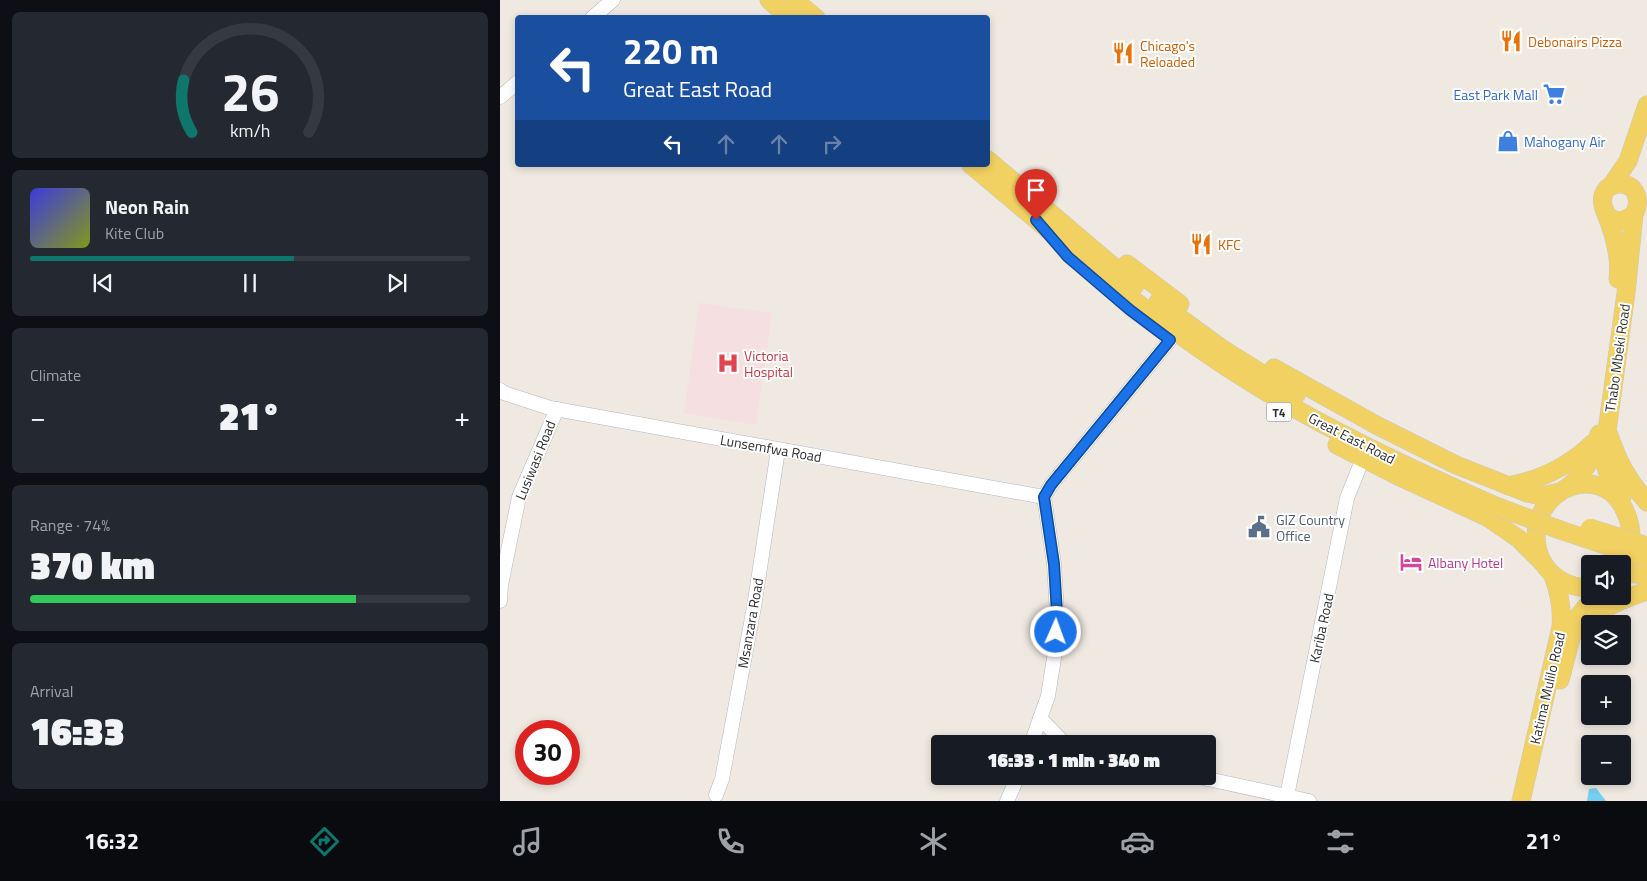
<!DOCTYPE html>
<html lang="en">
<head>
<meta charset="utf-8">
<style>
	:root { --surface:#171b24; --page:#242831; --text:#f1f3f6; --muted:#9ea1a6; --line:#363941; --accent:#0f766e }
	body { margin:0; font-family:"Titillium Web",sans-serif; background:var(--page); color:var(--text); height:100vh; display:flex; flex-direction:column; font-size:19px; white-space:nowrap }
	* { box-sizing:border-box; margin:0 }
	p { font-size:16px; color:var(--muted) }
	.icon { flex:none; width:28px; height:28px; fill:none; stroke:currentColor; stroke-width:2; stroke-linecap:round; stroke-linejoin:round }
	.map { position:relative; flex:1; overflow:hidden }
	.panel { display:flex; flex-direction:column; gap:12px; padding:12px; background:#0d0f14; width:500px }
	.panel>* { flex:none }
	.guide { position:absolute; left:15px; top:15px; width:475px; height:152px; border-radius:5px; box-shadow:0 2px 8px #0003; background:#1a4fa0; color:#fff; overflow:hidden }
	.buttons { position:absolute; left:1081px; top:555px; display:grid; gap:10px }
	.buttons a { display:grid; place-items:center; width:50px; height:50px; border-radius:5px; background:var(--surface); box-shadow:0 2px 8px #0003; font-size:25px }
	.speed { position:absolute; left:15px; top:720px; display:flex; gap:10px; font-size:25px; font-weight:700; text-align:center }
	.speed>* { display:grid; place-content:center; width:65px; height:65px; border-radius:50%; background:var(--surface); box-shadow:0 2px 8px #0003; line-height:1 }
	.speed .limit { border:8px solid #d22; background:#fff; color:#111 }
	.pin { position:absolute; display:grid; place-items:center; width:42px; height:42px; color:#fff; margin:-51px -21px; border-radius:50% 50% 50% 0; rotate:-45deg; box-shadow:0 0 5px #0007 }
	.pin .icon { rotate:45deg }
	.me { position:absolute; width:55px; margin:-28px; rotate:2deg; stroke-linejoin:round; filter:drop-shadow(0 0 4px #0008) }
	.turn { display:flex; align-items:center; gap:18px; height:105px; padding:0 25px; font-size:22px }
	.turn .icon { width:65px; height:65px; stroke-width:2.5 }
	.turn b { display:block; font-size:35px; line-height:42px }
	.lanes { display:flex; align-items:center; height:48px; padding:0 25px; background:#0003; justify-content:center; gap:25px; direction:ltr }
	.lanes .off { opacity:.35 }
	.big { font-size:38px; font-weight:800; line-height:1.1 }
	.panel .widget { flex:1; display:flex; flex-direction:column; justify-content:center; gap:8px; min-width:0; padding:0 18px; border-radius:8px; background:var(--page) }
	.panel .dial { align-items:center; gap:0 }
	.dial svg { height:130px; overflow:visible; fill:none; stroke:var(--line); stroke-width:7; stroke-linecap:round; text-anchor:middle }
	.dial text { fill:var(--text); stroke:none }
	.song { display:flex; align-items:center; gap:15px }
	.cover { width:60px; height:60px; border-radius:8px; background:linear-gradient(135deg,hsl(240 70% 55%),hsl(70 70% 35%)) }
	.played { height:5px; border-radius:2px; background:linear-gradient(90deg,var(--accent) 60%,var(--line) 60%) }
	.keys { display:flex; justify-content:space-around; direction:ltr }
	.heat { display:flex; justify-content:space-between; align-items:center; font-size:28px; direction:ltr }
	.charge { height:8px; border-radius:4px; background:linear-gradient(90deg,#34c759 74%,var(--line) 0) }
	.trip { position:absolute; left:431px; top:735px; width:285px; height:50px; border-radius:5px; background:var(--surface); box-shadow:0 2px 8px #0003; font-weight:800; line-height:50px; text-align:center }
	.tabs { display:flex; height:80px; justify-content:space-around; align-items:center; background:#090b0e; color:var(--muted) }
	.tabs .icon { width:35px; height:35px }
	.tabs .active { color:var(--accent) }
	.tabs b { font-size:22px; color:var(--text) }
	main { display:flex; flex:1; min-height:0 }
	.map>svg:first-child { display:block }
	.medical { fill:#f5dfe0 }
	.water { fill:#75cff0 }
	.lines { fill:none; stroke-linecap:round; stroke-linejoin:round }
	.minor-casing { stroke:#b4b7c1; stroke-width:15 }
	.major-casing { stroke:#c9c9c9; stroke-width:19 }
	.minor { stroke:#fff; stroke-width:14 }
	.major { stroke:#f2d163; stroke-width:18 }
	.major-bridge-casing { stroke:#c9c9c9; stroke-width:19; stroke-linecap:butt }
	.major-bridge { stroke:#f2d163; stroke-width:18 }
	.route-casing { stroke:#114b97; stroke-width:12 }
	.route { stroke:#1a73e8; stroke-width:9 }
	.labels { text-anchor:middle; dominant-baseline:central; stroke-width:4; stroke-linejoin:round; paint-order:stroke }
	.shield { fill:#fff; stroke:#6d6d6d; stroke-width:1 }
	.shield-label { font-size:12px; font-weight:bold; fill:#2e2e2e }
	.food-label { font-size:14px; fill:#c56008; stroke:#fff; text-anchor:start }
	.shop-label { font-size:14px; fill:#366cbe; stroke:#fff; text-anchor:end }
	.health-label { font-size:14px; fill:#be3a42; stroke:#fff; text-anchor:start }
	.street-label { font-size:14px; fill:#2e2e2e; stroke:#fff }
	.service-label { font-size:14px; fill:#4e5e75; stroke:#fff; text-anchor:start }
	.hotel-label { font-size:14px; fill:#b23c85; stroke:#fff; text-anchor:start }
</style>
</head>
<body>
<main>
<section class="panel">
<div class="widget dial"><svg viewBox="0 0 100 80">
<path d="M14 69A42 42 0 1 1 86 69"/>
<path d="M14 69A42 42 0 0 1 9 37" stroke="#0f766e"/>
<text x="50" y="56" font-size="32" font-weight="700">26</text>
<text x="50" y="72" font-size="11">km/h</text>
</svg></div>
<div class="widget">
<div class="song"><i class="cover"></i><div><b>Neon Rain</b><p>Kite Club</p></div></div>
<div class="played"></div>
<div class="keys"><svg class="icon" aria-label="previous" viewBox="0 0 24 24"><path d="M18 5L8 12l10 7zM5 5v14"/></svg><svg class="icon" aria-label="pause" viewBox="0 0 24 24"><path d="M8 5v14M16 5v14"/></svg><svg class="icon" aria-label="next" viewBox="0 0 24 24"><path d="M6 5l10 7-10 7zM19 5v14"/></svg></div>
</div>
<div class="widget"><p>Climate</p>
<div class="heat"><a>−</a><b class="big">21°</b><a>+</a></div>
</div>
<div class="widget"><p>Range · 74%</p><b class="big">370 km</b><div class="charge"></div></div>
<div class="widget"><p>Arrival</p><b class="big">16:33</b></div>
</section>
<div class="map">
<svg width="1147" height="801" viewBox="0 0 1147 801">
	<rect width="100%" height="100%" fill="#efe9e1"/>
	<path class="medical" d="M199 303 272 313 256 425 184 413Z"/>
	<path class="water" d="M1096 788 1106 801H1087L1089 789Z"/>
	<g class="lines">
		<g class="minor-casing">
			<g id="minor">
				<path d="M92 18 113 0"/>
				<path d="M0 97 18 82"/>
				<path d="M0 390 4 393 50 408 544 497"/>
				<path d="M0 601 1 585 19 497 57 409"/>
				<path d="M540 718 565 744"/>
				<path d="M531 744 548 696 555 652 557 613 554 564 544 497 551 485 670 340"/>
				<path d="M694 776 809 801"/>
				<path d="M216 795 222 779 254 607 278 450"/>
				<path d="M507 801 518 776"/>
				<path d="M786 801 847 498 863 458"/>
			</g>
		</g>
		<g class="major-casing">
			<g id="major">
				<path d="M269 0 290 18"/>
				<path d="M294 0 316 18"/>
				<path d="M488 160 635 285"/>
				<path d="M471 165C559 238 645 316 742 377 823 428 910 469 998 507"/>
				<path d="M1111 186 1128 161 1147 105"/>
				<path d="M1106 214C1114 234 1121 257 1118 279"/>
				<path d="M627 264 680 304"/>
				<path d="M658 302 721 348 796 395"/>
				<path d="M774 368 878 426 956 465 1027 493 1041 496 1060 492"/>
				<path d="M1109 435C1118 462 1128 480 1147 502"/>
				<path d="M837 445 898 476 987 517 1019 539 1043 563"/>
				<path d="M1008 486C1041 480 1068 467 1093 443"/>
				<path d="M1067 488C1082 476 1097 454 1099 434"/>
				<path d="M1122 498C1111 481 1105 473 1104 453L1126 293 1134 214C1141 202 1137 185 1122 184 1088 181 1103 240 1134 214"/>
				<path d="M1124 573 1147 575"/>
				<path d="M1090 588C1070 588 1052 579 1042 561 1035 548 1034 531 1040 517 1044 505 1054 495 1065 489 1119 465 1147 533 1122 574"/>
				<path d="M1076 629C1094 611 1123 599 1147 591"/>
				<path d="M1060 680 1076 619 1095 596"/>
				<path d="M1021 801 1061 627C1063 608 1059 592 1053 575"/>
			</g>
		</g>
		<use href="#minor" class="minor"/>
		<use href="#major" class="major"/>
		<g class="major-bridge-casing">
			<g id="major-bridge">
				<path d="M998 507 1063 531 1147 559"/>
				<path d="M1090 528 1147 546"/>
			</g>
		</g>
		<use href="#major-bridge" class="major-bridge"/>
	</g>
	<g class="lines">
		<g class="route-casing">
			<path id="route" d="M536 220 568 257 630 310 670 340 551 485 544 497 554 564 557 613 556 632"/>
		</g>
		<use href="#route" class="route"/>
	</g>
	<defs>
		<g id="restaurant-bare" transform="scale(1.725)"><path d="M-5-6h1v4h1v-4h1v4h1v-4h1v5L-1.5 .5V6h-2V.5L-5-1ZM5-6V6H3V1.5H1.5Q1.5-4 5-6Z" fill="#e8710a" stroke="#fff" stroke-width="2.5" paint-order="stroke"/></g>
		<g id="supermarket-bare" transform="scale(1.725)"><path d="M-6-5.5h2.5l.6 2H6L4.5 2H-2.5L-4.4-4H-6ZM-1.5 3.2a1.3 1.3 0 1 0 .1 0ZM3 3.2a1.3 1.3 0 1 0 .1 0Z" fill="#3f7fe0" stroke="#fff" stroke-width="2.5" paint-order="stroke"/></g>
		<g id="shop-bare" transform="scale(1.725)"><path d="M-5-2.5h2.3a2.7 3.5 0 0 1 5.4 0H5L5.5 6h-11ZM-1.5-2.5h3a1.5 2.3 0 0 0-3 0Z" fill="#3f7fe0" stroke="#fff" stroke-width="2.5" paint-order="stroke"/></g>
		<g id="hospital-bare" transform="scale(1.725)"><path d="M-5-5h3v3.5h4V-5h3V5h-3V1.5h-4V5h-3Z" fill="#e0444e" stroke="#fff" stroke-width="2.5" paint-order="stroke"/></g>
		<g id="civic-bare" transform="scale(1.725)"><path d="M-.6-6.5H3V-4.5H.6V-3L4-1V1h2V6H-6V1h2V-1L-.6-3ZM-1.2 2.5V6h2.4V2.5Z" fill="#5c6f8a" stroke="#fff" stroke-width="2.5" paint-order="stroke"/></g>
		<g id="hotel-bare" transform="scale(1.725)"><path d="M-6-4.5h1.5V1H6V5H4.5V3h-9V5H-6ZM-4 0a1.8 1.8 0 1 1 3.6 0ZM.5 0V-2.5h3Q6-2.5 6 0Z" fill="#d1479c" stroke="#fff" stroke-width="2.5" paint-order="stroke"/></g>
	</defs>
	<g fill-rule="evenodd">
		<use href="#restaurant-bare" x="1011" y="41"/>
		<use href="#restaurant-bare" x="623" y="53"/>
		<use href="#supermarket-bare" x="1054" y="94"/>
		<use href="#shop-bare" x="1008" y="141"/>
		<use href="#restaurant-bare" x="701" y="244"/>
		<use href="#hospital-bare" x="228" y="363"/>
		<use href="#civic-bare" x="759" y="527"/>
		<use href="#hotel-bare" x="911" y="562"/>
	</g>
	<g class="labels">
		<rect class="shield" x="766.5" y="402.5" width="25" height="19" rx="4"/>
		<g class="shield-label">
			<text x="779" y="412">T4</text>
		</g>
		<g class="food-label">
			<text x="1028" y="41">Debonairs Pizza</text>
			<text x="640" y="45">Chicago's<tspan x="640" dy="16">Reloaded</tspan></text>
			<text x="718" y="244">KFC</text>
		</g>
		<g class="shop-label">
			<text x="1038" y="94">East Park Mall</text>
			<text x="1024" y="141" text-anchor="start">Mahogany Air</text>
		</g>
		<g class="health-label">
			<text x="244" y="355">Victoria<tspan x="244" dy="16">Hospital</tspan></text>
		</g>
		<g class="street-label">
			<text transform="translate(1117 358) rotate(-82)">Thabo Mbeki Road</text>
			<text transform="translate(852 438) rotate(27)">Great East Road</text>
			<text transform="translate(271 448) rotate(10)">Lunsemfwa Road</text>
			<text transform="translate(35 460) rotate(-68)">Lusiwasi Road</text>
			<text transform="translate(250 623) rotate(-80)">Msanzara Road</text>
			<text transform="translate(821 628) rotate(-78)">Kariba Road</text>
			<text transform="translate(1047 688) rotate(-77)">Katima Mulilo Road</text>
		</g>
		<g class="service-label">
			<text x="776" y="519">GIZ Country<tspan x="776" dy="16">Office</tspan></text>
		</g>
		<g class="hotel-label">
			<text x="928" y="562">Albany Hotel</text>
		</g>
	</g>
</svg>
<div class="buttons">
<a><svg class="icon" aria-label="sound" viewBox="0 0 24 24"><path d="M4 9h4l5-4v14l-5-4H4zM17 9q2 3 0 6"/></svg></a>
<a><svg class="icon" aria-label="layers" viewBox="0 0 24 24"><path d="M12 4l9 5-9 5-9-5zM3 14l9 5 9-5"/></svg></a>
<a>+</a>
<a>−</a>
</div>
<div class="speed"><div class="limit">30</div></div>
<div class="pin" style="left:536px;top:220px;background:#d93025"><svg class="icon" aria-label="arrive" viewBox="0 0 24 24"><path d="M6 21V4h12l-3 4 3 4H6"/></svg></div>
<svg class="me" style="left:556px;top:632px" viewBox="-20 -20 40 40"><circle r="17" fill="#1a73e8" stroke="#fff" stroke-width="3"/><path d="M0-11L8 9 0 5-8 9z" fill="#fff"/></svg>
<div class="trip">16:33 · 1 min · 340 m</div>
<div class="guide">
<div class="turn"><svg class="icon" aria-label="left" viewBox="0 0 24 24"><path d="M17 20v-9H6M10 6l-5 5 5 5"/></svg><div><b>220 m</b>Great East Road</div></div>
<div class="lanes"><svg class="icon" aria-label="left" viewBox="0 0 24 24"><path d="M17 20v-9H6M10 6l-5 5 5 5"/></svg><svg class="icon off" aria-label="ahead" viewBox="0 0 24 24"><path d="M12 20V5M6 11l6-6 6 6"/></svg><svg class="icon off" aria-label="ahead" viewBox="0 0 24 24"><path d="M12 20V5M6 11l6-6 6 6"/></svg><svg class="icon off" aria-label="right" viewBox="0 0 24 24"><path d="M7 20v-9h11M14 6l5 5-5 5"/></svg></div>
</div>
</div>
</main>
<nav class="tabs">
<b>16:32</b>
<svg class="icon active" aria-label="directions" viewBox="0 0 24 24"><path d="M12 3l9 9-9 9-9-9zM9 14v-3h6M13 9l2 2-2 2"/></svg>
<svg class="icon" aria-label="music" viewBox="0 0 24 24"><path d="M9 18V5l10-2v13"/><circle cx="6" cy="18" r="3"/><circle cx="16" cy="16" r="3"/></svg>
<svg class="icon" aria-label="phone" viewBox="0 0 24 24"><path d="M5 4h4l2 5-3 2q2 4 5 5l2-3 5 2v4C11 20 4 13 5 4z"/></svg>
<svg class="icon" aria-label="climate" viewBox="0 0 24 24"><path d="M12 3v18M4 7l16 10M4 17L20 7"/></svg>
<svg class="icon" aria-label="car" viewBox="0 0 24 24"><path d="M5 17H2v-5l4-1 3-4h7l3 4 3 1v5h-3M9 17h6M6 11h13"/><circle cx="7" cy="17" r="2"/><circle cx="17" cy="17" r="2"/></svg>
<svg class="icon" aria-label="filters" viewBox="0 0 24 24"><path d="M4 7h16M4 17h16"/><circle cx="9" cy="7" r="2"/><circle cx="15" cy="17" r="2"/></svg>
<b>21°</b>
</nav>
</body>
</html>
